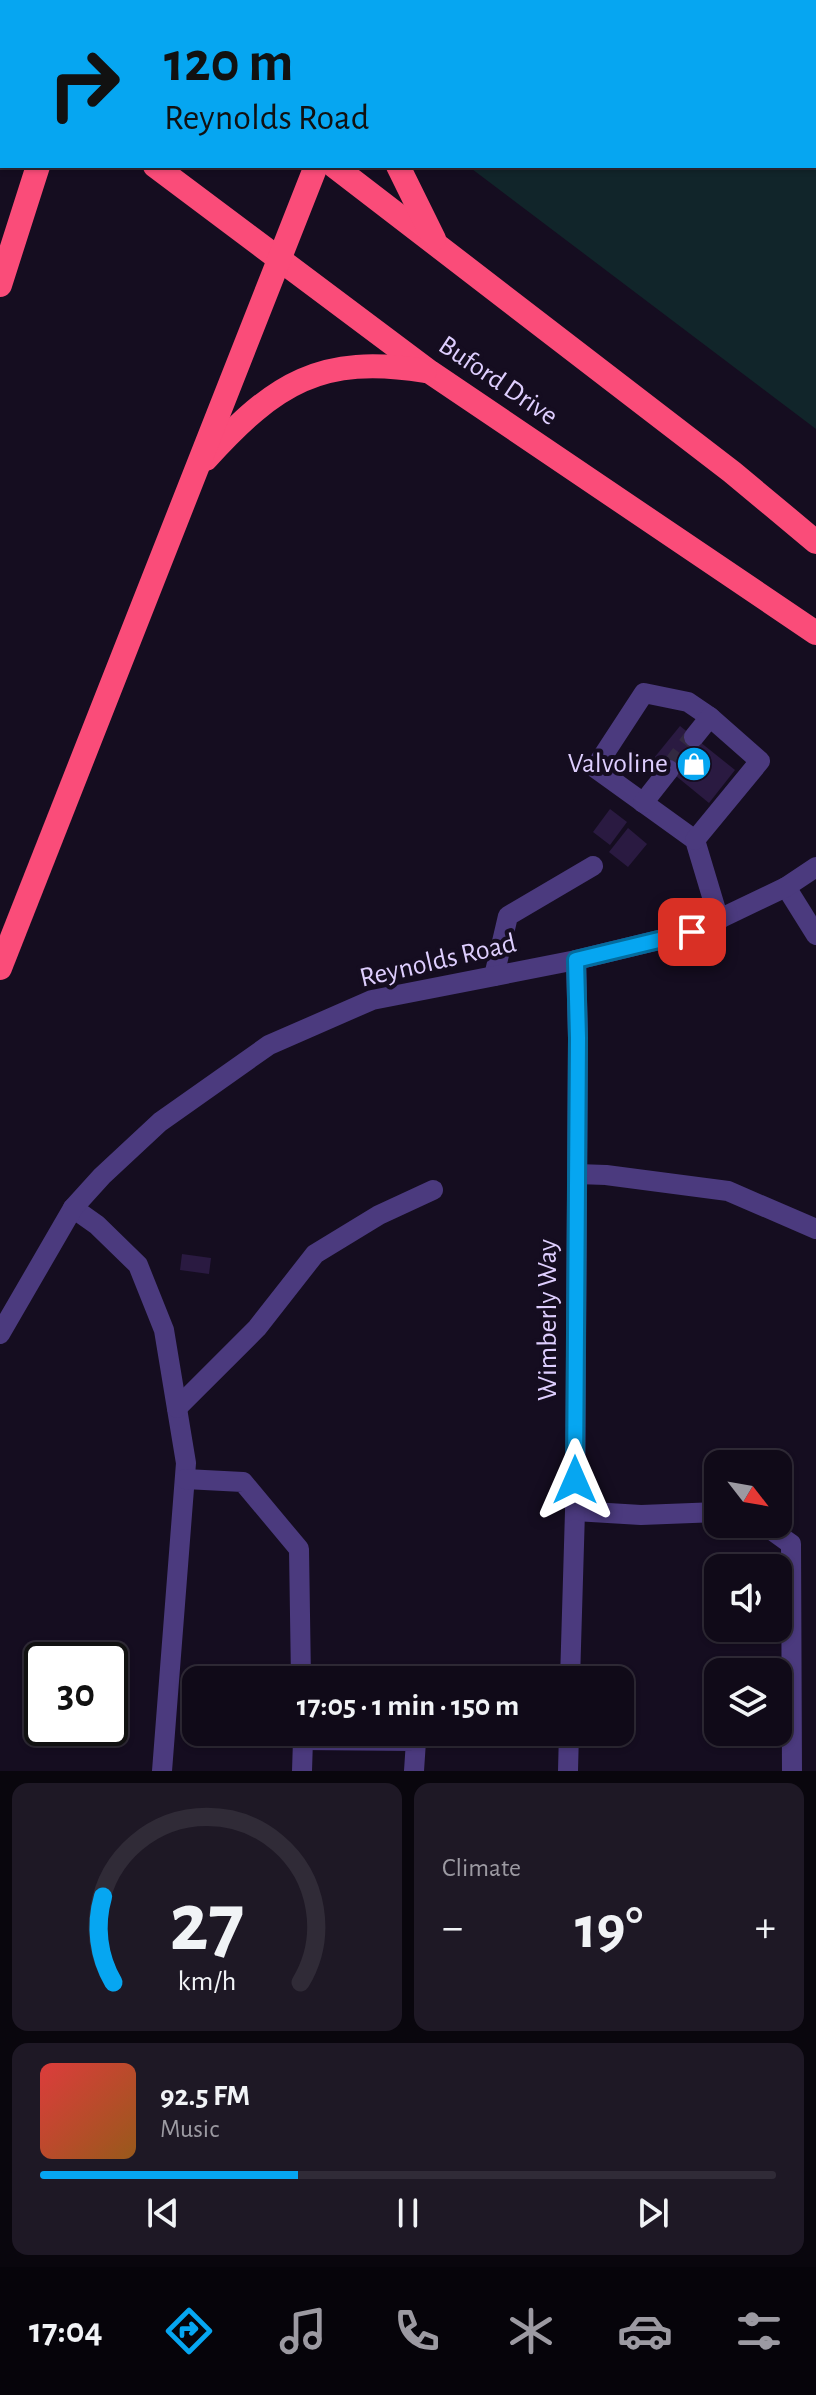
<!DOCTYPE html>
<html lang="en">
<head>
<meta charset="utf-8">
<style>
	:root { --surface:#100a18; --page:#1e1825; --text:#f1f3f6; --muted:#9c9aa2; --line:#302b37; --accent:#06a6f1 }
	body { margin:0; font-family:"Alegreya Sans",sans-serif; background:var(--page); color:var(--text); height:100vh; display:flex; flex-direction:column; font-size:30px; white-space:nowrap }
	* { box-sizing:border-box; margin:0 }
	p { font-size:26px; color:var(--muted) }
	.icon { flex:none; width:44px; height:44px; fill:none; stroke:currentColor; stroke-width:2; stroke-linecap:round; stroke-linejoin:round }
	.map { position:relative; height:1771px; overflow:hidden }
	.drawer { display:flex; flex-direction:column; gap:12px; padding:12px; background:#09060d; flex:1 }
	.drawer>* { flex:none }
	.hud { position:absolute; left:0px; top:0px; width:816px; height:168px; box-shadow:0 2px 6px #0004,0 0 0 2px var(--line); background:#06a6f1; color:#111; overflow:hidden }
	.needle { width:52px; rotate:121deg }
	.buttons { position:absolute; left:704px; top:1450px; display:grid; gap:16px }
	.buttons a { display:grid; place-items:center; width:88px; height:88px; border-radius:16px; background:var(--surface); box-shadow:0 2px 6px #0004,0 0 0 2px var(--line); font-size:40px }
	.speed { position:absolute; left:24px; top:1642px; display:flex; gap:16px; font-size:40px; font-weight:700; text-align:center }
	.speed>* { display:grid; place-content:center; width:104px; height:104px; border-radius:50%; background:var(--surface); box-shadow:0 2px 6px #0004,0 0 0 2px var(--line); line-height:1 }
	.speed .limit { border:4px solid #111; border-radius:12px; background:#fff; color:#111 }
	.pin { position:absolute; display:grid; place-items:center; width:68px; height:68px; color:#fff; margin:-34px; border-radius:16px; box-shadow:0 4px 12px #0006 }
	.me { position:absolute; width:88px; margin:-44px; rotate:0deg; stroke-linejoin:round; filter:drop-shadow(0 0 6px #0008) }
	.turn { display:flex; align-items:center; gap:28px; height:168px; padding:0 32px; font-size:36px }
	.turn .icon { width:104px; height:104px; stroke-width:2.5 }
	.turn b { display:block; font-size:56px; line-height:68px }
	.big { font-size:60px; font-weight:700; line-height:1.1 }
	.drawer .tile { flex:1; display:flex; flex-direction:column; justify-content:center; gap:12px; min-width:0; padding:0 28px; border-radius:16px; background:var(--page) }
	.drawer .dial { align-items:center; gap:0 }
	.dial svg { height:208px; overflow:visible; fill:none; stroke:var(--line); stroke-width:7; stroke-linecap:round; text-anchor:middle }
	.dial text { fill:var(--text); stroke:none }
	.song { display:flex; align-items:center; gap:24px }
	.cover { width:96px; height:96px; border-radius:12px; background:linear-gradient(135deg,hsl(0 70% 55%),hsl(30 70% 35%)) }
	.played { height:8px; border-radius:4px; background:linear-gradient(90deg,var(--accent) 35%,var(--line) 35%) }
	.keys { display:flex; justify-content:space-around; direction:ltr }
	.heat { display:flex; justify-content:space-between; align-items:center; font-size:44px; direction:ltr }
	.drawer .tiles { flex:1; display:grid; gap:12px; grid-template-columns:1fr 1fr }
	.tile:last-child { grid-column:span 2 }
	.trip { position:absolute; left:182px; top:1666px; width:452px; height:80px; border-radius:16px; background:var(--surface); box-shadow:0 2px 6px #0004,0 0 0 2px var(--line); font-weight:700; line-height:80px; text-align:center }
	.menu { display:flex; height:128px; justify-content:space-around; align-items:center; background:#06040a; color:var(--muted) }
	.menu .icon { width:56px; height:56px }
	.menu .current { color:var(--accent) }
	.menu b { font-size:36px; color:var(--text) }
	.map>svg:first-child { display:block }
	.green { fill:#11252a }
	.building { fill:#2a1a41 }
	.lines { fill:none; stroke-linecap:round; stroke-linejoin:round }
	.minor-tunnel { stroke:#332a41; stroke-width:20; stroke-dasharray:20 10; stroke-linecap:butt }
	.minor { stroke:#4b3a7e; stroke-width:20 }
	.highway { stroke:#fa4c79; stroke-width:24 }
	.route-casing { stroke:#046c9d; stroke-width:20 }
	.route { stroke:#06a6f1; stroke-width:14 }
	.labels { text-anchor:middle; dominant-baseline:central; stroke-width:8; stroke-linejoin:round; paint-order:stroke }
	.street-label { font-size:28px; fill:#decefe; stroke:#150d20 }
	.poi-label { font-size:28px; fill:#decefe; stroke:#150d20; text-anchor:end }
</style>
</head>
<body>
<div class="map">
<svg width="816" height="1771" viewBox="0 0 816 1771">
	<rect width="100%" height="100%" fill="#150d20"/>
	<path class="green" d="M440 0H816V429L468 166H814V2H440Z"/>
	<g class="building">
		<path d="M680 726 735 770 709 803 654 758Z"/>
		<path d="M610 809 627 822 610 845 593 832Z"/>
		<path d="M628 828 647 844 628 867 609 852Z"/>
		<path d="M182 1254 211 1258 209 1274 180 1270Z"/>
	</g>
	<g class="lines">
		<path class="minor-tunnel" d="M669 770 694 737"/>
		<g class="minor">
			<path d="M710 717 688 702 644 693 595 768 695 840 719 920"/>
			<path d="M694 737 710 717 760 761 695 840"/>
			<path d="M643 803 669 770"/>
			<path d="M786 887 816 935"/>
			<path d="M494 976 508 916 593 866"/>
			<path d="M577 1174 606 1175 728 1191 816 1229"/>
			<path d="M73 1208 97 1225 138 1265 164 1330 186 1463 162 1771"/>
			<path d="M0 1334 73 1208 102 1176 160 1122 269 1045 372 1000 576 960 692 932 786 887 816 867"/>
			<path d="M177 1408 257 1328 315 1254 379 1215 433 1190"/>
			<path d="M185 1479 243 1482 299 1549 301 1680"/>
			<path d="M575 1511 641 1515 718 1512"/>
			<path d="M763 1524 791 1544 792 1771"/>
			<path d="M570 1680 575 1511 578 1038 576 960"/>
			<path d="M303 1732V1740L416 1741 414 1771"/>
			<path d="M302 1771 303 1740"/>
			<path d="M568 1771 569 1732"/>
		</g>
		<g class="highway">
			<path d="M108 0 111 2"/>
			<path d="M383 2V0"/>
			<path d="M0 49 2 51"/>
			<path d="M155 166 430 372 816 633"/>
			<path d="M334 166 732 472 816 542"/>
			<path d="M398 166 434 239"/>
			<path d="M0 285 38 166"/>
			<path d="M206 459C275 383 321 354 425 371"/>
			<path d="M0 968 316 166"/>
		</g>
	</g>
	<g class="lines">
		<g class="route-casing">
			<path id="route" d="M575 1480 578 1038 576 960 692 932"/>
		</g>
		<use href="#route" class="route"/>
	</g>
	<defs>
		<g id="shop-disc" transform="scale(1.8)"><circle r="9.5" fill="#06a6f1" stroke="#150d20"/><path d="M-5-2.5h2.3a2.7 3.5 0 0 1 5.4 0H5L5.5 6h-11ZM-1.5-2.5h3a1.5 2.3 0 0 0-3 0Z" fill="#fff"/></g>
	</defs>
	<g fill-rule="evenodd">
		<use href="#shop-disc" x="694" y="764"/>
	</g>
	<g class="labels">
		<g class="street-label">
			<text transform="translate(498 381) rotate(34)">Buford Drive</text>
			<text transform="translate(438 961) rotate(-13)">Reynolds Road</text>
			<text transform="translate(548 1320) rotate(-90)">Wimberly Way</text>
		</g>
		<g class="poi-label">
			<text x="668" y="764">Valvoline</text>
		</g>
	</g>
</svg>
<div class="buttons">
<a><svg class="needle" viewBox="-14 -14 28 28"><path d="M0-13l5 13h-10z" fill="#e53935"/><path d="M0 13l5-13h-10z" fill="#9c9aa2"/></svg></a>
<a><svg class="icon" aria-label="sound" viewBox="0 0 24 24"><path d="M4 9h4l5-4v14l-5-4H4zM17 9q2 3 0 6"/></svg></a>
<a><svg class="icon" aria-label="layers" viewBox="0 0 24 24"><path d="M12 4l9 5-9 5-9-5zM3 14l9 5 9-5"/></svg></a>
</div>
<div class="speed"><div class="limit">30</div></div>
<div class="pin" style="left:692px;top:932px;background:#d93025"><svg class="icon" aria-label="arrive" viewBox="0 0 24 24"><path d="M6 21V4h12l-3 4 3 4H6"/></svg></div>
<svg class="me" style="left:575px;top:1480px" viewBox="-20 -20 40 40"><path d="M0-17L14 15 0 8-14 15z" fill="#06a6f1" stroke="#fff" stroke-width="4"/></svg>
<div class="trip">17:05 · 1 min · 150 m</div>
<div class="hud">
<div class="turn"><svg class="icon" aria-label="right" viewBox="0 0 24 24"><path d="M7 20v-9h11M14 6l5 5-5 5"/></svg><div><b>120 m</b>Reynolds Road</div></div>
</div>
</div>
<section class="drawer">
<div class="tiles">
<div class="tile dial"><svg viewBox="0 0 100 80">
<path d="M14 69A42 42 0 1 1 86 69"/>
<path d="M14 69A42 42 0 0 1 10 36" stroke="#06a6f1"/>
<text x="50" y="56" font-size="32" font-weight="700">27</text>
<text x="50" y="72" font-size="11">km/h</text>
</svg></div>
<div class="tile"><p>Climate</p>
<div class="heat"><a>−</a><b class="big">19°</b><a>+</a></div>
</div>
<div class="tile">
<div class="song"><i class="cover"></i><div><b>92.5 FM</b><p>Music</p></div></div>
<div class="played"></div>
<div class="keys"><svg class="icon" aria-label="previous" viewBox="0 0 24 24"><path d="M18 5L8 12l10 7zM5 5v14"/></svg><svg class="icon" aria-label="pause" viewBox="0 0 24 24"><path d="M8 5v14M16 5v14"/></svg><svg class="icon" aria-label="next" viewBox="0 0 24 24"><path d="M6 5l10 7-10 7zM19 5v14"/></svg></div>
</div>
</div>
</section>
<nav class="menu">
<b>17:04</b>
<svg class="icon current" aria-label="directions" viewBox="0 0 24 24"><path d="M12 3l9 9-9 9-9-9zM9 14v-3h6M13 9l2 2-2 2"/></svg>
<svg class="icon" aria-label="music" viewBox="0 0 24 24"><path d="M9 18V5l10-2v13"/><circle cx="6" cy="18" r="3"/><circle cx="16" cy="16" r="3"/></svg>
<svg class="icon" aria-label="phone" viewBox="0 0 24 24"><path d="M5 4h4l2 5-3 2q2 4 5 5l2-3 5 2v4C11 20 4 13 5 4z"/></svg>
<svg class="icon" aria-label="climate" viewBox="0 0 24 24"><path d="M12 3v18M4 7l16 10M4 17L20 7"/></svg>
<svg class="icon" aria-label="car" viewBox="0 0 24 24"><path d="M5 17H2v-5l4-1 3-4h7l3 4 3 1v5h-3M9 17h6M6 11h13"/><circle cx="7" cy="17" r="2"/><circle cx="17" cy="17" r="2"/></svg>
<svg class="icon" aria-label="filters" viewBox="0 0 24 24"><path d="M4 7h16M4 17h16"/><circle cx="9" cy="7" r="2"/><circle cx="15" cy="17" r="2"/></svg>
</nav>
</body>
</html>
